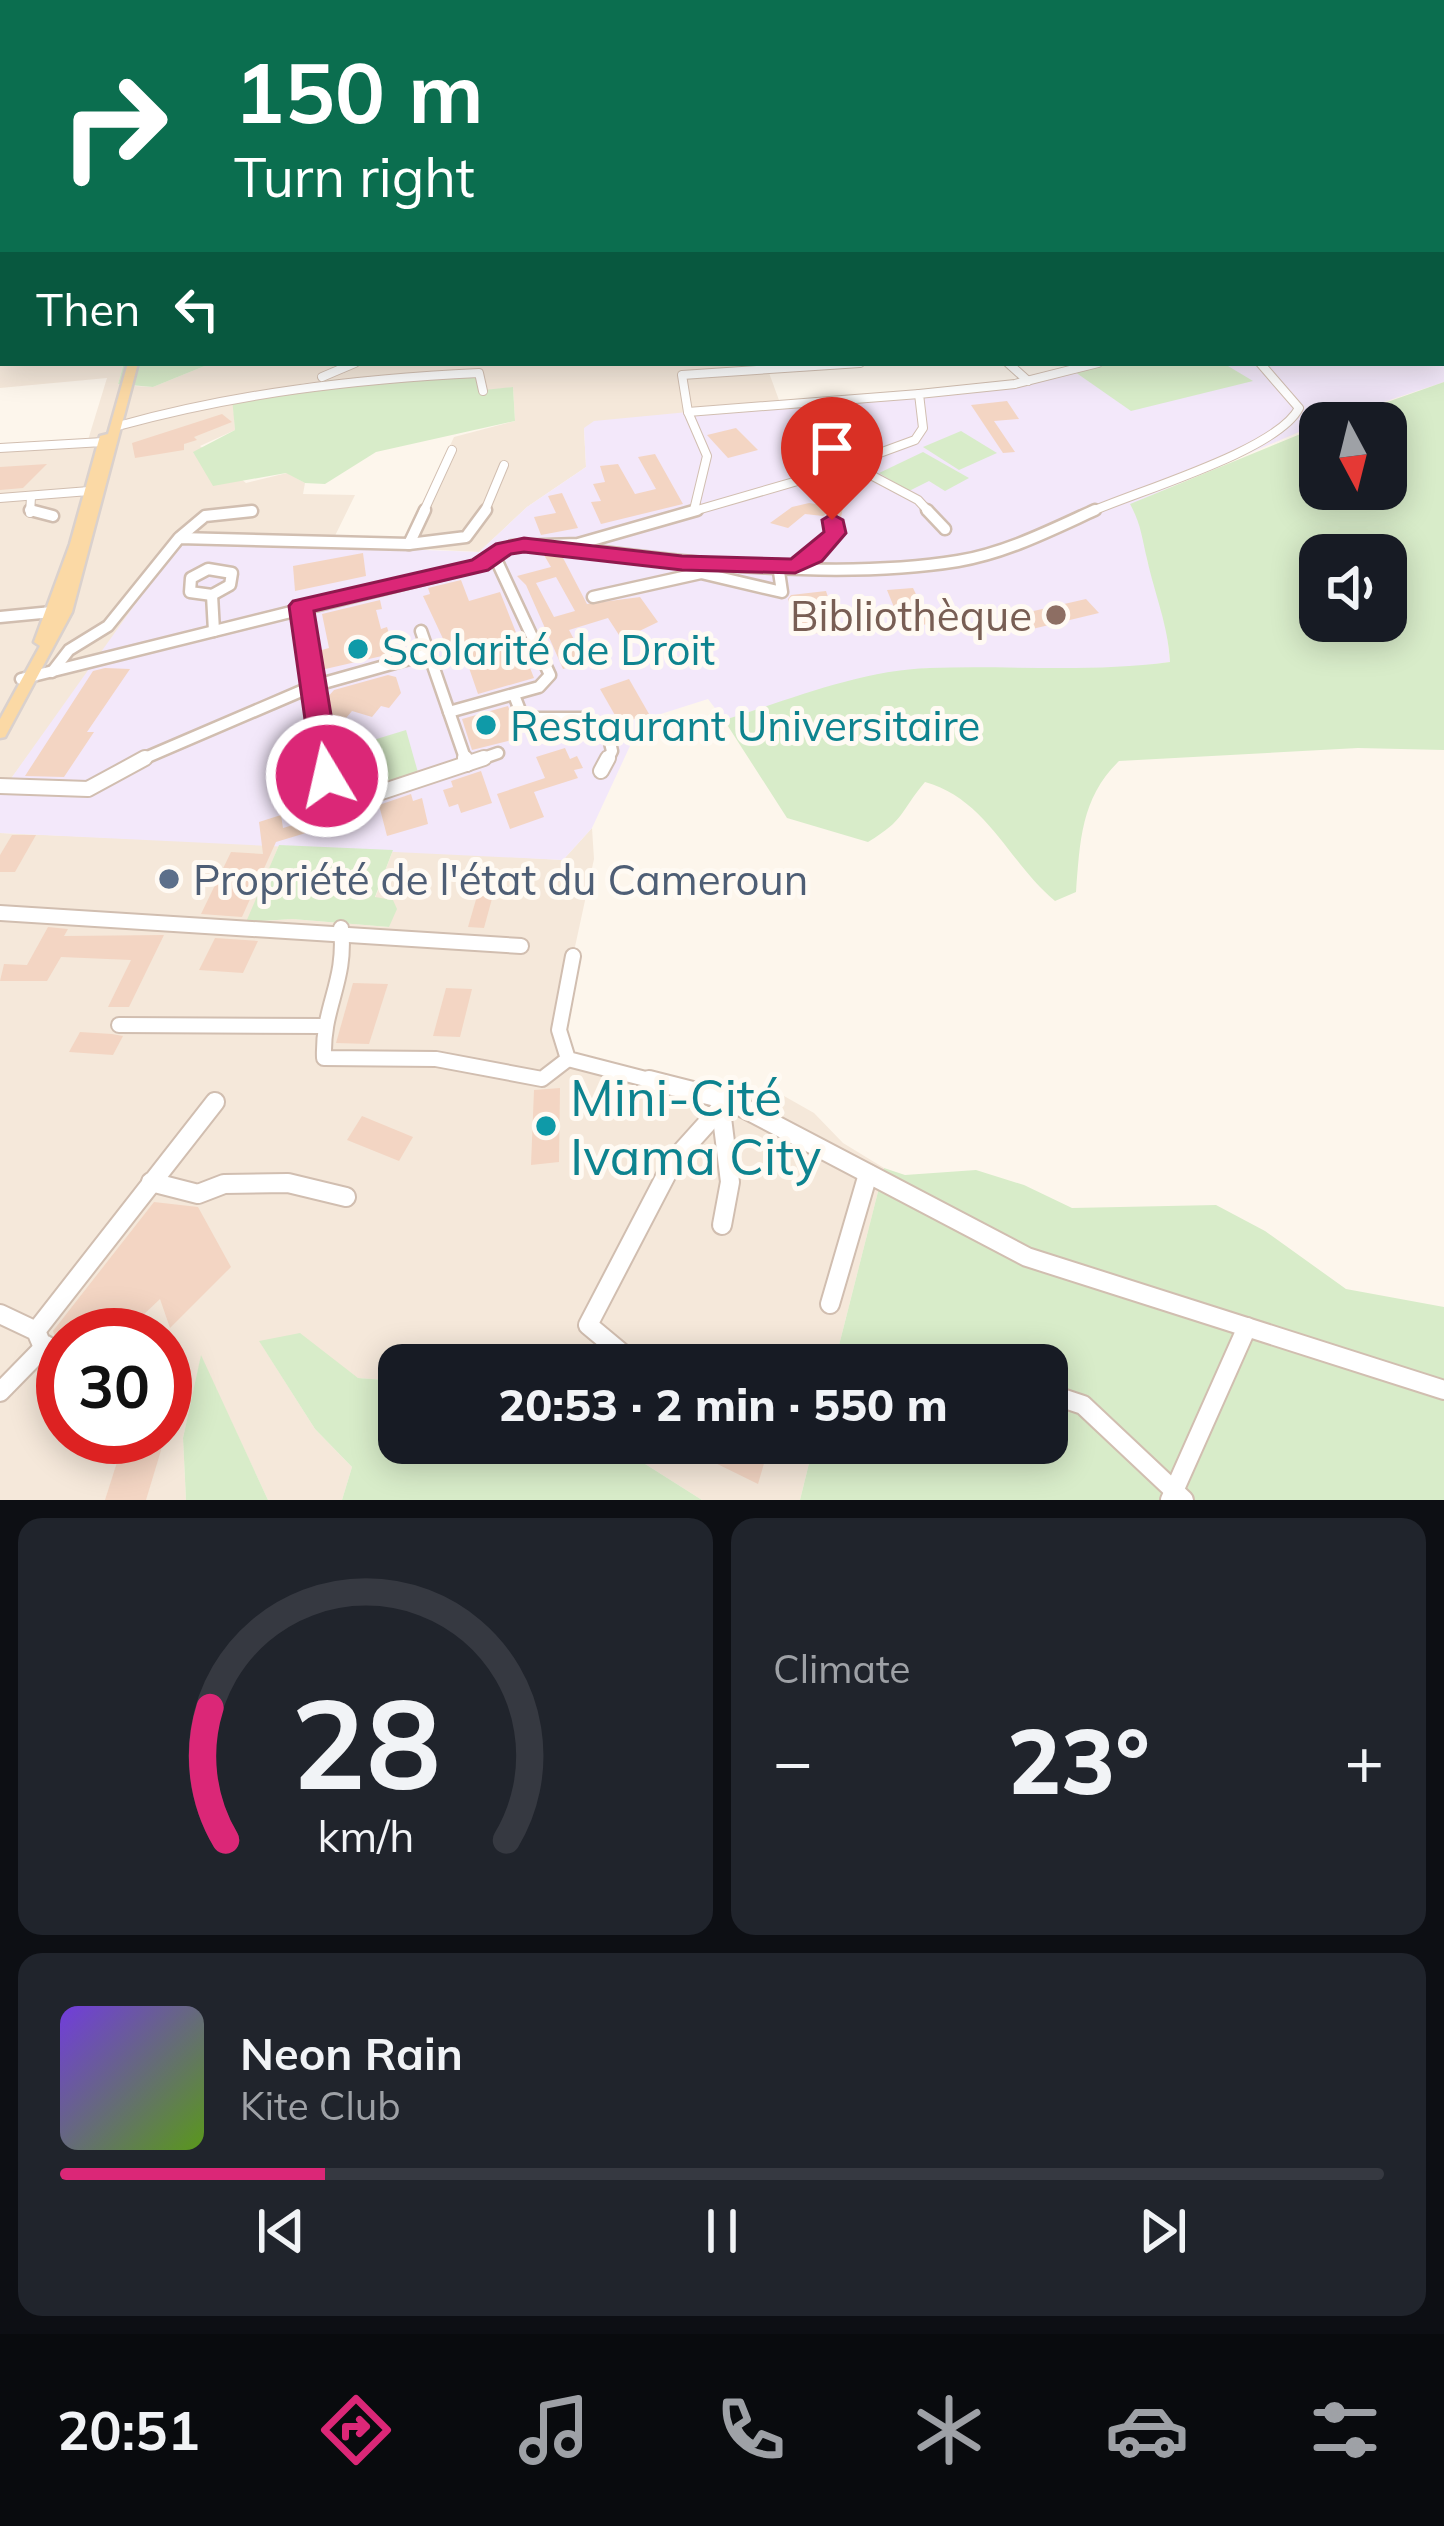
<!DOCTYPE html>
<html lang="en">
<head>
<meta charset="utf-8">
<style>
	:root { --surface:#171b24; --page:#20242c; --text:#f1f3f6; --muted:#9ea1a6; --line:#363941; --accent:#db2777 }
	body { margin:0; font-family:Mulish,sans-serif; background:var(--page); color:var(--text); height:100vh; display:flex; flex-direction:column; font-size:45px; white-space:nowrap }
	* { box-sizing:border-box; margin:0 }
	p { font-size:39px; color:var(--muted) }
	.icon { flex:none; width:66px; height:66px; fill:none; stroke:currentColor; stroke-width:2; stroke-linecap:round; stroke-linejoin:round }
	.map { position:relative; height:1500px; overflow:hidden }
	.panel { display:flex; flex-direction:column; gap:18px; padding:18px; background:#0d0f14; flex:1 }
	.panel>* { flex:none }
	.top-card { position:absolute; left:0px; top:0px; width:1446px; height:366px; box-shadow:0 6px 30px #0003; background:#0b6e4f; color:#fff; overflow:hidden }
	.needle { width:78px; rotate:173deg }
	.fabs { position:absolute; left:1299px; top:402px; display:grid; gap:24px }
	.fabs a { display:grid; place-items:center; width:108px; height:108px; border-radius:24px; background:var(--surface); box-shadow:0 6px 30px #0003; font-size:60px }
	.speed { position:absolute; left:36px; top:1308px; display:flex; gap:24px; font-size:60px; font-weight:700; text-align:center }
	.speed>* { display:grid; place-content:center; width:156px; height:156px; border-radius:50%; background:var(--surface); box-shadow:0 6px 30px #0003; line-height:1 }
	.speed .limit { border:18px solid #d22; background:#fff; color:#111 }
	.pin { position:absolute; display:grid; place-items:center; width:102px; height:102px; color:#fff; margin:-123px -51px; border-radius:50% 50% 50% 0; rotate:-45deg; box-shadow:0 0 12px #0007 }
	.pin .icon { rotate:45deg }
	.me { position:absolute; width:132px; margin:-66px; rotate:351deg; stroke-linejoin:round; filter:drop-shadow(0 0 9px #0008) }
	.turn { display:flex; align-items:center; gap:42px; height:252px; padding:0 36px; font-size:54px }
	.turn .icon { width:156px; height:156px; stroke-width:2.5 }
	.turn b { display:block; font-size:84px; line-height:102px }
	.then { display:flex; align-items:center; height:114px; padding:0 36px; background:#0003; gap:24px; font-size:45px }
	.big { font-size:90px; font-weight:800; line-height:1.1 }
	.panel .tile { flex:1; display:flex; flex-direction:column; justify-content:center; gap:18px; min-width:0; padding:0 42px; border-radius:24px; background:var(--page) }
	.panel .dial { align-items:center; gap:0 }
	.dial svg { height:312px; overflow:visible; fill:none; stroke:var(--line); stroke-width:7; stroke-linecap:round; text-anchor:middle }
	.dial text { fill:var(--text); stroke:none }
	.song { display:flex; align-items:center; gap:36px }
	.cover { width:144px; height:144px; border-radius:18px; background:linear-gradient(135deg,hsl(260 70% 55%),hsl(90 70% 35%)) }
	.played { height:12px; border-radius:6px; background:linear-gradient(90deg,var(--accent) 20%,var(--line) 20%) }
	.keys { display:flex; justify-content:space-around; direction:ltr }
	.heat { display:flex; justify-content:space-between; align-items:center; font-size:66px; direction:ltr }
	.panel .tiles { flex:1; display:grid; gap:18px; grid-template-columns:1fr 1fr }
	.tile:last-child { grid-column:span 2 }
	.trip { position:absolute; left:378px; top:1344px; width:690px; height:120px; border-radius:24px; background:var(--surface); box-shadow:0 6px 30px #0003; font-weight:800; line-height:120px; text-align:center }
	.dock { display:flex; height:192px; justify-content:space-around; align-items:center; background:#090b0e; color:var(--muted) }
	.dock .icon { width:84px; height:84px }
	.dock .active { color:var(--accent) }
	.dock b { font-size:54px; color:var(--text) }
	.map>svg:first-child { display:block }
	.residential { fill:#f5e8da; fill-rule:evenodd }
	.education { fill:#f3e8fa }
	.green { fill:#d8ecc9; fill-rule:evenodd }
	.building { fill:#f3d5c3; fill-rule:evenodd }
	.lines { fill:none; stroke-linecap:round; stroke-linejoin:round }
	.minor-far3-casing { stroke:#d1beb0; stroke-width:10 }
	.minor-far2-casing { stroke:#d1beb0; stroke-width:15 }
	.minor-far1-casing { stroke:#d1beb0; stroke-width:18 }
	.minor-casing { stroke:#d1beb0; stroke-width:22 }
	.major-casing { stroke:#dad1cd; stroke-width:5 }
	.minor-far3 { stroke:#fff; stroke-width:8 }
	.minor-far2 { stroke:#fff; stroke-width:10 }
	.minor-far1 { stroke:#fff; stroke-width:14 }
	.minor { stroke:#fff; stroke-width:18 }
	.major { fill:#fbd9a5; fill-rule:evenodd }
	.route { fill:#db2777; stroke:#8e194d; stroke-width:3 }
	.education-dot { fill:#8d6e63; stroke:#fffaf3; stroke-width:4.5 }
	.culture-dot { fill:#0f9aa8; stroke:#fffaf3; stroke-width:4.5 }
	.service-dot { fill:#5c6f8a; stroke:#fffaf3; stroke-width:4.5 }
	.labels { text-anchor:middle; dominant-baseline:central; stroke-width:10; stroke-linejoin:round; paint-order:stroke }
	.education-label { font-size:42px; fill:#785e54; stroke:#fffaf3; text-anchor:end }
	.culture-label { font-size:42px; fill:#0d838f; stroke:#fffaf3; text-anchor:start }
	.service-label { font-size:42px; fill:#4e5e75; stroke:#fffaf3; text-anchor:start }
	.near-culture-label { font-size:51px; fill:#0d838f; stroke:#fffaf3; text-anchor:start }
</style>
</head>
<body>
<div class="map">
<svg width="1444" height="1500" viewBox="0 0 1444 1500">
	<rect width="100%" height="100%" fill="#fdf6ec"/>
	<g class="residential">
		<path d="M0 273 3 363H124L118 384 133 386 153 387 212 363H803L805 367 768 370 780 403 584 429 586 467 527 507 479 552 402 548 454 437 515 421 513 387 483 391 383 377 305 383 233 398 235 430 200 446 246 483 287 473 305 483 303 494 355 495 330 546 71 696 0 794V447L88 440 107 378 0 388Z"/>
		<path d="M592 828 594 859 560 1016 570 1053 718 1093 740 1088 784 1096 814 1113 843 1143 884 1168 834 1365H399V1381L358 1378 260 1342 315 1429 352 1467 342 1500H268L201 1357 183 1438 186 1500H0V833L279 845 247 922 292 919 389 927 375 898 393 850 563 860ZM63 1335H165V1437H63Z"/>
		<path d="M612 1443H814L800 1500H702Z"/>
	</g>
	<path class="education" d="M1444 300V382L1320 423 1131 504 1144 530 1147 560 1165 616 1170 662 1119 669 928 668 876 675 724 720 708 699 642 720 592 828 563 860 0 833V794L180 541 479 552 527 507 586 467 584 428 594 421 1011 381 1087 363H1443Z"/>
	<g class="green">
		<path d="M124 363H212L153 387 118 384Z"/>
		<path d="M1116 363H1223L1253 381 1131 411 1075 372Z"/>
		<path d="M479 373 484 390 513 387 515 421 376 452 325 484 305 483 286 473 213 486 193 452 235 430 232 398 331 380Z"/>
		<path d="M1444 382V750L1358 748 1119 761C1081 798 1080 841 1076 892L1055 901C1009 863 987 799 925 782 899 813 906 819 868 842L787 818 724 720C789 700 860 670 930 668 1010 665 1089 673 1170 662 1168 625 1155 595 1147 559 1142 538 1141 524 1130 504L1320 426V489H1386V423H1328ZM1320 555H1386V621H1320Z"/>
		<path d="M961 431 997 453 959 470 923 447Z"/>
		<path d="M923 452 969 478 945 491 929 481 909 491 879 473Z"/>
		<path d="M406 730 419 776 342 800 331 753Z"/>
		<path d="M279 845 393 850 375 897 393 900 397 909 389 927 292 919 246 922Z"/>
		<path d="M884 1168 905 1175 976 1170 1024 1185 1072 1208 1216 1205 1265 1231 1346 1289 1444 1307V1500H800L814 1443H1047V1365H834Z"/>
		<path d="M300 1333 358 1378 399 1381V1443H612L702 1500H342L352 1467 315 1429 259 1341Z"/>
		<path d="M201 1355 268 1500H186L183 1438Z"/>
	</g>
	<g class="building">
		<path d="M1007 401 1019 419 994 421 1015 452 1003 453 971 405Z"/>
		<path d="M222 414 232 422 194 437 197 440 184 444V450L135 458 132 443Z"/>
		<path d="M736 428 758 450 728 458 707 435Z"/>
		<path d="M655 454 683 504 601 524 591 502 601 501 593 484 605 482 600 466 618 464 635 494 656 489 638 457Z"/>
		<path d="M47 464 23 488 0 490V467Z"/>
		<path d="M562 493 578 528 541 535 534 517 556 513 548 496Z"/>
		<path d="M809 503 843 508 841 517 831 510 823 516 805 514 788 528 770 523 792 507Z"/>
		<path d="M363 553 366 576 295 591 293 566Z"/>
		<path d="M561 554 587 604 640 597 658 622 627 637 619 635 608 618 569 630 586 662 563 669 526 585 517 576 551 567 544 555ZM556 577 575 611 554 617 536 583Z"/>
		<path d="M461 580 469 601 500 592 534 678 478 694 459 639 445 643 423 596 430 594 428 588Z"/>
		<path d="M913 588 930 624 902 627 887 590Z"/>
		<path d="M826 591 839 631 799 635 788 599 791 595Z"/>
		<path d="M1086 599 1099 613 1024 631 1012 616Z"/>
		<path d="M380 600 382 609 376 610 381 629 387 627 395 653 321 670 318 651 329 648 322 614Z"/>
		<path d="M105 668 130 669 87 732H94L64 777 25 776 93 671Z"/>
		<path d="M388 675 396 677 401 693 389 708 381 706 372 717 352 711 346 718 330 714 327 698 334 690Z"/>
		<path d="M629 679 649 714 620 724 600 689Z"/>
		<path d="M508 706 520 738 472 750 462 719Z"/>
		<path d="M565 748 570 759 577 756 583 768 574 770 578 778 534 792 544 817 510 829 497 794 545 778 536 757Z"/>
		<path d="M481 771 492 803 461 813 458 804 449 807 443 790 453 787 451 781Z"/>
		<path d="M411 794 413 801 422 798 428 824 387 836 379 805Z"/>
		<path d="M281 815 283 828 327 815 329 826 276 842 242 917 201 914 231 852 263 854 259 822Z"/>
		<path d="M12 835H36L15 872H0V855Z"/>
		<path d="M484 872 499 873 484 928 468 927Z"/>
		<path d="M48 927 68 929 64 936 164 935 129 1007H108L131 960 61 957 47 981H0L4 964 27 965Z"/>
		<path d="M215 938 258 941 243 973 199 970Z"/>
		<path d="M353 983 388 984 369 1044 336 1043Z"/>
		<path d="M446 988 472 989 460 1037 433 1036Z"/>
		<path d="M80 1032 112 1034 123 1036 113 1055 69 1052Z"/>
		<path d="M560 1088 559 1162 531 1165 534 1090Z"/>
		<path d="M362 1116 413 1137 399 1161 347 1140Z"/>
		<path d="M154 1202 198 1207 231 1267 170 1328 160 1299 122 1335H63V1359L53 1331Z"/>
		<path d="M125 1437H165L146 1500H105Z"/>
		<path d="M698 1443H770L758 1484 695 1453Z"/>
	</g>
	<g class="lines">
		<g class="minor-far3-casing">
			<g id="minor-far3">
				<path d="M1008 363 1028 381"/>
				<path d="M322 377 355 363"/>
				<path d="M688 412 919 394"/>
				<path d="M118 426C237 393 356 379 479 373L483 391"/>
				<path d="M0 448 103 442"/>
				<path d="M852 465 918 500 930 513"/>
				<path d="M0 498 89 491"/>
				<path d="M694 510 707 456 688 412 682 375 860 363"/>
				<path d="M30 513 31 497"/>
				<path d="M235 513 252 511"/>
				<path d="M423 513 452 450"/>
				<path d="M484 513 504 465"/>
				<path d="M687 513 825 473 915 440 923 428 919 394 1015 384 1098 363"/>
				<path d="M1088 513C1137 491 1277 451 1299 408L1260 363"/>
			</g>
		</g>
		<g class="minor-far2-casing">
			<g id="minor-far2">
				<path d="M30 510 53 516"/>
				<path d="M927 510 945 529"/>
				<path d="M180 537 205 516 252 511"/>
				<path d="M409 544 466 537 486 510"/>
				<path d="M573 548C689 564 842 580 958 561 1006 553 1051 530 1095 510"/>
				<path d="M796 565 814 556 835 533 832 520"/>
				<path d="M208 569 232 573 230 585 212 595 190 592 191 578Z"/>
				<path d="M212 595 214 631"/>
				<path d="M593 597 701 573 782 592 778 565"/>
				<path d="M301 606 325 761"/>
				<path d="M0 617 52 612"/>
				<path d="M421 631 466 761"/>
				<path d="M52 672 69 650 108 626 179 538 409 544 425 510"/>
				<path d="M21 679 480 565 512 546 578 544 697 510"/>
				<path d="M514 695 523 718H585L607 730 612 751 607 761"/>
				<path d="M449 712 539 687 550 675 494 555"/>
				<path d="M138 761 313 686 427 654"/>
				<path d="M475 761 498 753"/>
			</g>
		</g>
		<g class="minor-far1-casing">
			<g id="minor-far1">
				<path d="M324 758 327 776"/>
				<path d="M465 758 467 764"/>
				<path d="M601 771 608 758"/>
				<path d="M0 786 88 789 145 758"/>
				<path d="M336 807 484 758"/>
				<path d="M0 913 521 946"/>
				<path d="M341 928C347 982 322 1006 324 1058L436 1059 542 1079 568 1059"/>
				<path d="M573 956 559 1030 568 1059 661 1083"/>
				<path d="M119 1025 323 1026"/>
			</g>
		</g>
		<g class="minor-casing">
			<g id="minor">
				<path d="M649 1080 728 1100 1027 1257 1444 1390"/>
				<path d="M721 1110 730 1182 722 1225"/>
				<path d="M151 1182 198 1194 224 1184 288 1183 346 1197"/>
				<path d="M830 1304 868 1174"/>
				<path d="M0 1314 36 1331 63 1394"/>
				<path d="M36 1331 215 1102"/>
				<path d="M636 1365 588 1325 674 1160 728 1100"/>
				<path d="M0 1392 46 1345"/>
				<path d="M1047 1393 1083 1405 1184 1500"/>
				<path d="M1170 1500 1247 1327"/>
			</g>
		</g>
		<g class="major-casing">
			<path id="major" d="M128 363H138L72 612 5 737 0 738V719L40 646 34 642 70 544 100 436 108 434Z"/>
		</g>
		<use href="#minor-far3" class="minor-far3"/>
		<use href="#minor-far2" class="minor-far2"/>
		<use href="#minor-far1" class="minor-far1"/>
		<use href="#minor" class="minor"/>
		<use href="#major" class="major"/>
	</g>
	<linearGradient id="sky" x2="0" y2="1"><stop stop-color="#97c7e8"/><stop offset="0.45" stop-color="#fefbf6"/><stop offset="1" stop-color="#fefbf6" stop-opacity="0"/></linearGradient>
	<rect width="1444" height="384" fill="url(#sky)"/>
	<path class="route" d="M832 514 843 520 846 533 822 561 795 573 682 570 524 552 511 554 488 570 314 611 341 776 327 787 313 776 289 606 293 601 472 560 496 544 524 538 682 556 791 559 824 532 822 520Z"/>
	<circle class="education-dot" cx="1056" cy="615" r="12"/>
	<g class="culture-dot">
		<circle cx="358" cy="649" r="12"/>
		<circle cx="486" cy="725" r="12"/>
		<circle cx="546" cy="1126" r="12"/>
	</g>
	<circle class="service-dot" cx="169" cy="879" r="12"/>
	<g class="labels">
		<g class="education-label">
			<text x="1032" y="615">Bibliothèque</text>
		</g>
		<g class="culture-label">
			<text x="382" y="649">Scolarité de Droit</text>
			<text x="510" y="725">Restaurant Universitaire</text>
		</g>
		<g class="service-label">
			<text x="193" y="879">Propriété de l'état du Cameroun</text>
		</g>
		<g class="near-culture-label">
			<text x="570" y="1097">Mini-Cité<tspan x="570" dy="59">Ivama City</tspan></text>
		</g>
	</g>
</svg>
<div class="fabs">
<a><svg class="needle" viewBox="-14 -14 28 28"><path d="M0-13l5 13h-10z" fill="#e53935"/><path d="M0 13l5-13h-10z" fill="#9ea1a6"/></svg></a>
<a><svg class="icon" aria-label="sound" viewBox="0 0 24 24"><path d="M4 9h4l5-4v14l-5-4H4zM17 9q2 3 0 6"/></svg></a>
</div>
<div class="speed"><div class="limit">30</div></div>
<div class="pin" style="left:832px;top:520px;background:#d93025"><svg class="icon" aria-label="arrive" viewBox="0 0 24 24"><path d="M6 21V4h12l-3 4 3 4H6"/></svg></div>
<svg class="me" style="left:327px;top:776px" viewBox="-20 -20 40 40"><circle r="17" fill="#db2777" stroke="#fff" stroke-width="3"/><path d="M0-11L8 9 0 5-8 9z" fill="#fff"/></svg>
<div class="trip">20:53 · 2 min · 550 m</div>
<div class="top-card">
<div class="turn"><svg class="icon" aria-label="right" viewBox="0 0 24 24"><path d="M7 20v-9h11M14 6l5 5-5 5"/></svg><div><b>150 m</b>Turn right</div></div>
<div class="then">Then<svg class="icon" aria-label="left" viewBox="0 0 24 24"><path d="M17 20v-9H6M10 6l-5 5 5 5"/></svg></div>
</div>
</div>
<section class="panel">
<div class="tiles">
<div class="tile dial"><svg viewBox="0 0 100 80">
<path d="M14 69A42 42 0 1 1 86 69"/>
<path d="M14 69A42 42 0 0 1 10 35" stroke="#db2777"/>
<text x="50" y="56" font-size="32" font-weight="700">28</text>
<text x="50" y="72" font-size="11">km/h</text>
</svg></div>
<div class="tile"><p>Climate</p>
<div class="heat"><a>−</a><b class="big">23°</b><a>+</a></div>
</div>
<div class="tile">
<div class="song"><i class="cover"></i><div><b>Neon Rain</b><p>Kite Club</p></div></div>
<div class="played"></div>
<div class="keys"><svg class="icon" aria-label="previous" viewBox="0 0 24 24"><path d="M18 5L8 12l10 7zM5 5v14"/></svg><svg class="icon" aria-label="pause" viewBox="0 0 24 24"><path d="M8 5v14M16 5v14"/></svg><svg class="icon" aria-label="next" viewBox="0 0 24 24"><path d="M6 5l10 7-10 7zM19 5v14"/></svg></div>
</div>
</div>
</section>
<nav class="dock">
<b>20:51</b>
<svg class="icon active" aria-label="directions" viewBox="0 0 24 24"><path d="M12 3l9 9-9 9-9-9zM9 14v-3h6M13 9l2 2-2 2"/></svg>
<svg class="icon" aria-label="music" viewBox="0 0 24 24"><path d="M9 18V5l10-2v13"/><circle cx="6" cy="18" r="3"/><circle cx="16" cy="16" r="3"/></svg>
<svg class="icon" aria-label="phone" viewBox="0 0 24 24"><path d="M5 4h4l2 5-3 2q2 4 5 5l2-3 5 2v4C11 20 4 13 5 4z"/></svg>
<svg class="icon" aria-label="climate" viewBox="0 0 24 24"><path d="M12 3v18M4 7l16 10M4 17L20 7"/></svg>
<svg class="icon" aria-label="car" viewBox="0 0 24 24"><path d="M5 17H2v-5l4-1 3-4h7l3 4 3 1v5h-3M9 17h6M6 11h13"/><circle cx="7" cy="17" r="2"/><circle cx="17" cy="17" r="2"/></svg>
<svg class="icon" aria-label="filters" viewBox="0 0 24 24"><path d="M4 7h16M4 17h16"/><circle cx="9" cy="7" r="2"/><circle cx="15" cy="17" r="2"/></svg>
</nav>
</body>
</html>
